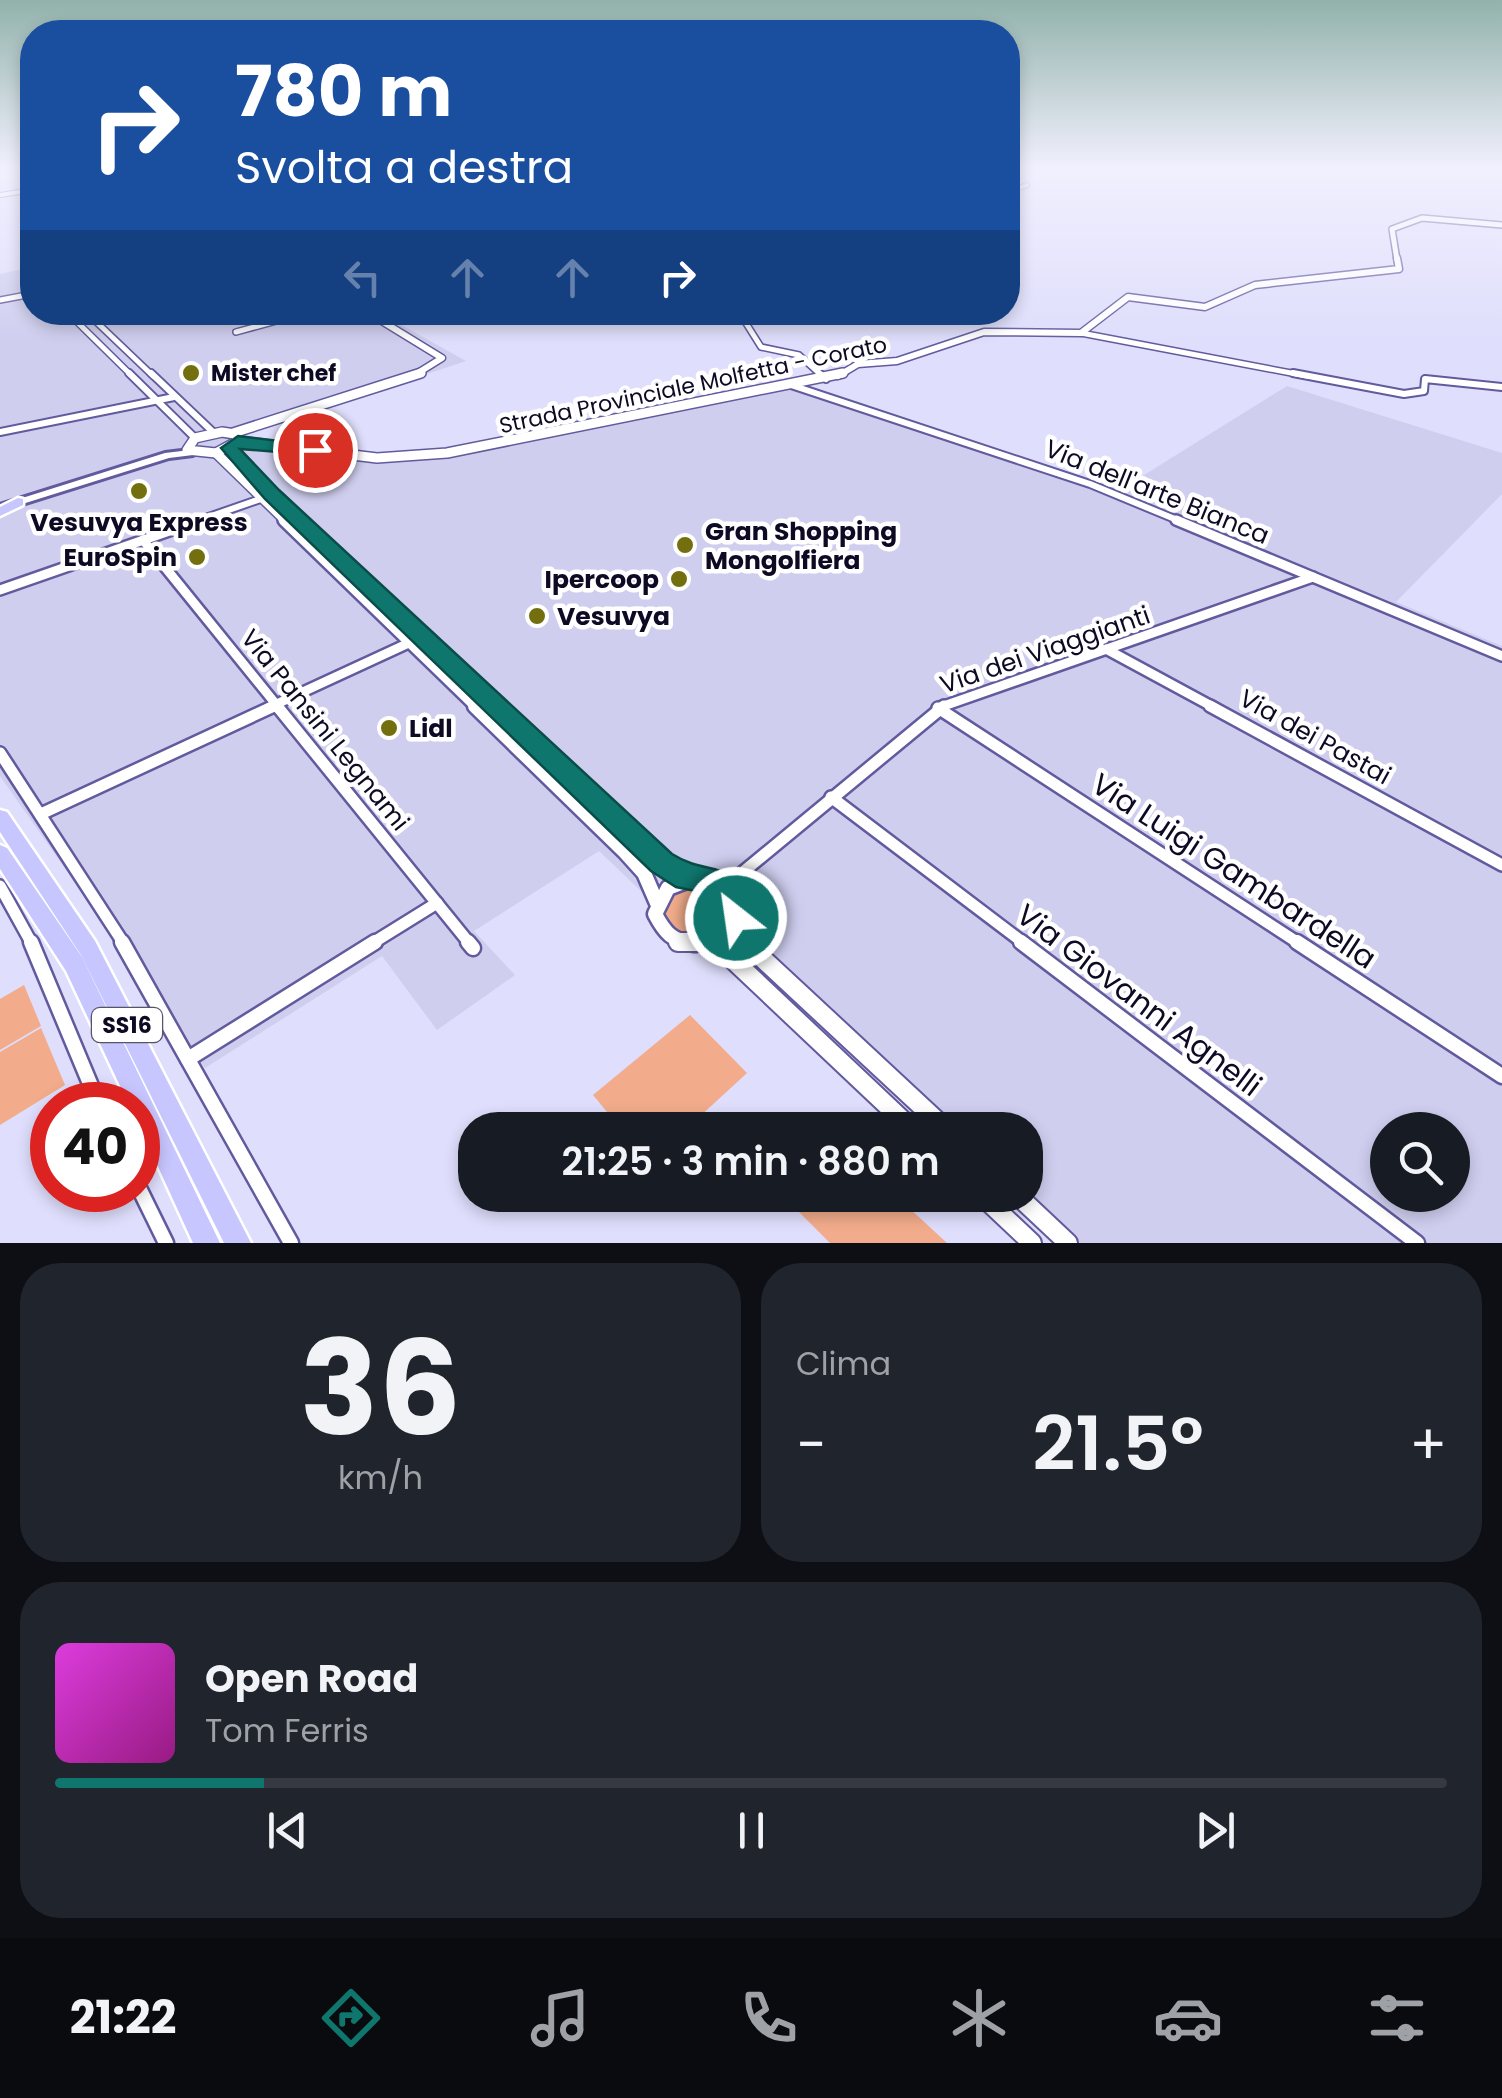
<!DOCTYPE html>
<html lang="it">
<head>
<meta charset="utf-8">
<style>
	:root { --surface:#171b24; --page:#20242c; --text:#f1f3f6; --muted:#9ea1a6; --line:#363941; --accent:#0f766e }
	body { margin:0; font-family:Poppins,sans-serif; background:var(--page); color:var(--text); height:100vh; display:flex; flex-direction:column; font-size:38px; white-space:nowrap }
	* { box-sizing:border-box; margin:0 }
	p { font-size:32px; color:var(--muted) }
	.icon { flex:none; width:55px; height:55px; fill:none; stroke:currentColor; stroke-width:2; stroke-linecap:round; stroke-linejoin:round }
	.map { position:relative; height:1243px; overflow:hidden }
	.drawer { display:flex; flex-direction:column; gap:20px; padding:20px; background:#0d0f14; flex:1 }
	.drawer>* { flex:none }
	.banner { position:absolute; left:20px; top:20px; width:1000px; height:305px; border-radius:40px; box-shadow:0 5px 15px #0003; background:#1a4fa0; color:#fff; overflow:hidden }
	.fabs { position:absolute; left:1370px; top:1112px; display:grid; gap:20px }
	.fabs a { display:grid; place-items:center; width:100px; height:100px; border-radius:50%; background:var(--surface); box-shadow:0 5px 15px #0003; font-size:50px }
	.speed { position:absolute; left:30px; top:1082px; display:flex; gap:20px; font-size:50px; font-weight:700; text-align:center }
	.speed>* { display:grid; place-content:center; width:130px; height:130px; border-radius:50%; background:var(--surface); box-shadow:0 5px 15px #0003; line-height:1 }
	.speed .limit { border:15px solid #d22; background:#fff; color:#111 }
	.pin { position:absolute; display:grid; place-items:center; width:85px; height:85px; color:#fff; margin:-42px; border:5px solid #fff; border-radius:50%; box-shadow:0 2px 10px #0007 }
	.me { position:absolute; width:110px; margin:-55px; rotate:330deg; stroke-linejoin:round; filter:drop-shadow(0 0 8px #0008) }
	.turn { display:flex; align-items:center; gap:35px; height:210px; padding:0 50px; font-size:45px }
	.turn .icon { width:130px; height:130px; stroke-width:2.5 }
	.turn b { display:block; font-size:70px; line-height:85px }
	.lanes { display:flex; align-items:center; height:95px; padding:0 50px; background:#0003; justify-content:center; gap:50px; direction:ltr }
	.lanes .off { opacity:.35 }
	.big { font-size:75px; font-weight:600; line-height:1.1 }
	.drawer .tile { flex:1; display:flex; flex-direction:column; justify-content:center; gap:15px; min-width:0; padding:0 35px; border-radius:40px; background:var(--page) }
	.drawer .dial { align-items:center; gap:0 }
	.dial b { font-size:130px; line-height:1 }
	.song { display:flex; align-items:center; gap:30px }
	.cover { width:120px; height:120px; border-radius:15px; background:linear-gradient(135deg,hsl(300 70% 55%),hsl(310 70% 35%)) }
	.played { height:10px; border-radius:5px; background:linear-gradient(90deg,var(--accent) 15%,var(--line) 15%) }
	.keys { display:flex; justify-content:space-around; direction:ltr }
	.heat { display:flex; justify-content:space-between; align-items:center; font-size:55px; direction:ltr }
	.drawer .tiles { flex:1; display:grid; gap:20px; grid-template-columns:1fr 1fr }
	.tile:last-child { grid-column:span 2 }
	.trip { position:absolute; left:458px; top:1112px; width:585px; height:100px; border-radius:40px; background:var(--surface); box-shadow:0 5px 15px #0003; font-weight:600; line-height:100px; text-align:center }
	.tab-bar { display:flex; height:160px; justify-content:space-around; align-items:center; background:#090b0e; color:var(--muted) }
	.tab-bar .icon { width:70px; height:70px }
	.tab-bar .selected { color:var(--accent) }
	.tab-bar b { font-size:45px; color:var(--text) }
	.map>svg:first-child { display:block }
	.built { fill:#cfceef; fill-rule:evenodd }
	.green { fill:#f2ac8b }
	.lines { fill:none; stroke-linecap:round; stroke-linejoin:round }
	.minor-far5-casing { stroke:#615a9d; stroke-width:6 }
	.minor-far4-casing { stroke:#615a9d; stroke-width:8 }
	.minor-far3-casing { stroke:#615a9d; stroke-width:10 }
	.minor-far2-casing { stroke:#615a9d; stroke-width:14 }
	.minor-far1-casing { stroke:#615a9d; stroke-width:16 }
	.minor-casing { stroke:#615a9d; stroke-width:19 }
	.tertiary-far5-casing { stroke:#615a9d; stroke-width:8 }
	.tertiary-far4-casing { stroke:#615a9d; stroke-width:9 }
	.tertiary-far3-casing { stroke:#615a9d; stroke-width:12 }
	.tertiary-far2-casing { stroke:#615a9d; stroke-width:16 }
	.tertiary-far1-casing { stroke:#615a9d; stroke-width:19 }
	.tertiary-casing { stroke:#615a9d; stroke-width:22 }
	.secondary-casing { stroke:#615a9d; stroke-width:6 }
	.trunk-casing { stroke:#fff; stroke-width:5 }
	.minor-far5 { stroke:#fff; stroke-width:4 }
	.minor-far4 { stroke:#fff; stroke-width:5 }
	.minor-far3 { stroke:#fff; stroke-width:6 }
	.minor-far2 { stroke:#fff; stroke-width:9 }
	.minor-far1 { stroke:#fff; stroke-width:11 }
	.minor { stroke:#fff; stroke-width:14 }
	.tertiary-far5 { stroke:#fff; stroke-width:5 }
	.tertiary-far4 { stroke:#fff; stroke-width:6 }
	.tertiary-far3 { stroke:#fff; stroke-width:9 }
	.tertiary-far2 { stroke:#fff; stroke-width:11 }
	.tertiary-far1 { stroke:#fff; stroke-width:14 }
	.tertiary { stroke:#fff; stroke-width:18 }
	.secondary { fill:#fff; fill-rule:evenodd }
	.trunk { fill:#c8c6fe; fill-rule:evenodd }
	.route { fill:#0f766e; stroke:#0a4d48; stroke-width:2.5 }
	.poi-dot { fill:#736e0e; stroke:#fff; stroke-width:4 }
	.labels { text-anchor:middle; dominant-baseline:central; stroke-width:9; stroke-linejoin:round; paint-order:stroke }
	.far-poi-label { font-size:22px; font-weight:bold; fill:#0e0a24; stroke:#fff; text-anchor:start }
	.far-street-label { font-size:22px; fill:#0e0a24; stroke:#fff }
	.shield { fill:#fff; stroke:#565466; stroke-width:2.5 }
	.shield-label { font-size:22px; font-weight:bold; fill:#0e0a24 }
	.street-label { font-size:25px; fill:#0e0a24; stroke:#fff }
	.poi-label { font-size:25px; font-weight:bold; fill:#0e0a24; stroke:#fff; text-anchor:start }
	.near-street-label { font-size:30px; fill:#0e0a24; stroke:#fff }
</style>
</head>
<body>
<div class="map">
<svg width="1502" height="1243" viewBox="0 0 1502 1243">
	<rect width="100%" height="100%" fill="#dfdefc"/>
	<path class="built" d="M32 267V312L380 313 466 361 243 435 366 455 456 450 792 382 1120 490 1287 386 1502 453V494L1396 602 1502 646V1243H1076L1025 1195V1130H956L766 953 748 925 743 882 681 869 642 892 599 851 474 931 515 975 437 1030 382 956 205 1068 0 776V274ZM1388 1130H1452V1195H1388Z"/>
	<g class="green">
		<path d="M697 883 716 888 728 902V921L701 940 669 931 661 912 669 895Z"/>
		<path d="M24 985 41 1026 0 1050V999Z"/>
		<path d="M690 1015 747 1073 685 1130H622L593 1095Z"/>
		<path d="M41 1028 65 1085 0 1125V1052Z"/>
		<path d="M782 1195H895L947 1243H830Z"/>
	</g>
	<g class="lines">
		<g class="minor-far5-casing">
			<g id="minor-far5">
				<path d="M1008 192 1027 185"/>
				<path d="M0 195 32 190"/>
			</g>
		</g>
		<g class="minor-far4-casing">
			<g id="minor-far4">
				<path d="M0 300 32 294"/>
				<path d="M67 312 132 376"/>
				<path d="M86 312 153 376"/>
				<path d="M739 312 761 347 799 355 822 376"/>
				<path d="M236 332 309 312"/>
				<path d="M1081 333 1307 376"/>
			</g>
		</g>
		<g class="minor-far3-casing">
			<g id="minor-far3">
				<path d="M129 373 195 438"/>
				<path d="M151 373 213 432"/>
				<path d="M819 373 826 379"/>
				<path d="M1293 373 1404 394 1424 391 1425 379 1502 387"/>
				<path d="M791 385 1090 484 1182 522"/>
				<path d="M0 432 174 397"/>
				<path d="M194 522 272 495"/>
			</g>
		</g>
		<g class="minor-far2-casing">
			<g id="minor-far2">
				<path d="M1176 520 1502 656"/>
				<path d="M143 540 279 708"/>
				<path d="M0 590 201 520"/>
				<path d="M1106 649 1215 708"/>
				<path d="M268 708 411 642"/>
				<path d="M938 708 1313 577"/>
			</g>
		</g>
		<g class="minor-far1-casing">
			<g id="minor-far1">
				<path d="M277 706 470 944"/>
				<path d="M1210 706 1502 865"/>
				<path d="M938 708 1300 944"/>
				<path d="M0 753 124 944"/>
				<path d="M831 797 1025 944"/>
				<path d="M43 813 274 706"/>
				<path d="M0 886 32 944"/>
				<path d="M726 886 944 706"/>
				<path d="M371 944 437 903"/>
			</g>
		</g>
		<g class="minor-casing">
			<g id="minor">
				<path d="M31 942 99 1105"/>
				<path d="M122 942 291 1243"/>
				<path d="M468 942 473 948"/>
				<path d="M1021 942 1417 1243"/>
				<path d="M1297 942 1502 1076"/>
				<path d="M188 1059 375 942"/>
				<path d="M138 1186 166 1243"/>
			</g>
		</g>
		<g class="tertiary-far5-casing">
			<path id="tertiary-far5" d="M1397 260 1392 229 1422 218 1502 225"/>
		</g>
		<g class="tertiary-far4-casing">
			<g id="tertiary-far4">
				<path d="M367 312 442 358 413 376"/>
				<path d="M838 376 858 364 897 361 984 332 1081 333 1128 297 1205 307 1255 285 1399 269 1397 258"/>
			</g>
		</g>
		<g class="tertiary-far3-casing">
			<g id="tertiary-far3">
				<path d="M222 432 235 434 238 441 216 453 187 450 195 438Z"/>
				<path d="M233 433 421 373"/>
				<path d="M238 441 377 458 447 453 843 373"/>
				<path d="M230 448 301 522"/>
				<path d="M216 453 287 522"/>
			</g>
		</g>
		<g class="tertiary-far2-casing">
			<g id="tertiary-far2">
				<path d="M284 520 478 708"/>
				<path d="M298 520 498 708"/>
			</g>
		</g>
		<g class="tertiary-far1-casing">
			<g id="tertiary-far1">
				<path d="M475 706 625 852 644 873 657 903"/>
				<path d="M495 706 640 843 686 878"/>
				<path d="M737 918 754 944"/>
				<path d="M694 944C672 941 665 933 655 914L668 888 697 877 726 886C743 917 729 937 696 944"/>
			</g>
		</g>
		<g class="tertiary-casing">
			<g id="tertiary">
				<path d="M678 942H707"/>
				<path d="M714 942 913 1130"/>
				<path d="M752 942 762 958 947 1130"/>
				<path d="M981 1195 1032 1243"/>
				<path d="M1017 1195 1068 1243"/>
			</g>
		</g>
		<g class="secondary-casing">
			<path id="secondary" d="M190 450 195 453 193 455 169 458 0 511V505L165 453Z"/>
		</g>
		<g class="trunk-casing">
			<g id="trunk">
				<path d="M18 498 23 499V505L0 516V507Z"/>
				<path d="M0 810 7 812 95 941 251 1243H224L81 955 0 832Z"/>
				<path d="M0 845 7 848 82 957 220 1243H193L138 1123V1105H129L66 971 0 869Z"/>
			</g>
		</g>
		<use href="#minor-far5" class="minor-far5"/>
		<use href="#minor-far4" class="minor-far4"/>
		<use href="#minor-far3" class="minor-far3"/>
		<use href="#minor-far2" class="minor-far2"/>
		<use href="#minor-far1" class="minor-far1"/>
		<use href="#minor" class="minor"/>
		<use href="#tertiary-far5" class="tertiary-far5"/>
		<use href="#tertiary-far4" class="tertiary-far4"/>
		<use href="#tertiary-far3" class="tertiary-far3"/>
		<use href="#tertiary-far2" class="tertiary-far2"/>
		<use href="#tertiary-far1" class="tertiary-far1"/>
		<use href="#tertiary" class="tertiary"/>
		<use href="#secondary" class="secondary"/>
		<use href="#trunk" class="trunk"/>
	</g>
	<linearGradient id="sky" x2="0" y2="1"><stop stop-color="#92b2ab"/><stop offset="0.49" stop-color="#f1f0fe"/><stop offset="1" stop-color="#f1f0fe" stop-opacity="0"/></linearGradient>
	<rect width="1502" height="342" fill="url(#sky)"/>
	<path class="route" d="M238 436 321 446 324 450 315 455 240 449 279 490 672 854C710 878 728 855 753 906L748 928 736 932 725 928 715 895 676 887 651 871 265 499 221 448Z"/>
	<g class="poi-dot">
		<circle cx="191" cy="373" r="10"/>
		<circle cx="139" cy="491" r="10"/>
		<circle cx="685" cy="545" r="10"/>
		<circle cx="197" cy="557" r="10"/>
		<circle cx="679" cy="579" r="10"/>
		<circle cx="537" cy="616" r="10"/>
		<circle cx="389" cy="728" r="10"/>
	</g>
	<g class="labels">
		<g class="far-poi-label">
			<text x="211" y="373">Mister chef</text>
		</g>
		<g class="far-street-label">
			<text transform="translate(693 385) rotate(-12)">Strada Provinciale Molfetta - Corato</text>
		</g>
		<rect class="shield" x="92" y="1008" width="70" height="34" rx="8"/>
		<g class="shield-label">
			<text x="127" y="1025">SS16</text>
		</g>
		<g class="street-label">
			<text transform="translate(1157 492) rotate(22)">Via dell'arte Bianca</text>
			<text transform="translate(1045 650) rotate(-19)">Via dei Viaggianti</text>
			<text transform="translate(325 730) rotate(51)">Via Pansini Legnami</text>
			<text transform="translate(1315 737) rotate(29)">Via dei Pastai</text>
		</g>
		<g class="poi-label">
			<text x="139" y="522" text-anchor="middle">Vesuvya Express</text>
			<text x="705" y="531">Gran Shopping<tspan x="705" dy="29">Mongolfiera</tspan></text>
			<text x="177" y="557" text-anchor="end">EuroSpin</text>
			<text x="659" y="579" text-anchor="end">Ipercoop</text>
			<text x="557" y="616">Vesuvya</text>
			<text x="409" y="728">Lidl</text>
		</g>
		<g class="near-street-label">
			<text transform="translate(1234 871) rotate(33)">Via Luigi Gambardella</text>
			<text transform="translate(1139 1000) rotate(37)">Via Giovanni Agnelli</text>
		</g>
	</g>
</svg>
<div class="fabs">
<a><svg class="icon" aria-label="search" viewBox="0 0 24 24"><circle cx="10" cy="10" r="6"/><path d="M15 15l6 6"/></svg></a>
</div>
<div class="speed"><div class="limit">40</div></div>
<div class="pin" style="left:315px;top:450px;background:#d93025"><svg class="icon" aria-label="arrive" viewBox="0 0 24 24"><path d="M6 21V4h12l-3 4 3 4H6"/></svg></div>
<svg class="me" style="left:736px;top:918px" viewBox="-20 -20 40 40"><circle r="17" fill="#0f766e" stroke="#fff" stroke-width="3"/><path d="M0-11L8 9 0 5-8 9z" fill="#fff"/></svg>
<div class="trip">21:25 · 3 min · 880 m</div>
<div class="banner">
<div class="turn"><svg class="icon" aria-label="right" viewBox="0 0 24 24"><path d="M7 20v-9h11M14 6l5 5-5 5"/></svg><div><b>780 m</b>Svolta a destra</div></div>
<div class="lanes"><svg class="icon off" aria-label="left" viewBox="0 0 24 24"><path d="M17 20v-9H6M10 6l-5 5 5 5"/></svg><svg class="icon off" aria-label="ahead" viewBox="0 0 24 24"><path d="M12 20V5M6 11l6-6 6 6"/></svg><svg class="icon off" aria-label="ahead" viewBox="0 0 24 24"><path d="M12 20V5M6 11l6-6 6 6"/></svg><svg class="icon" aria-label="right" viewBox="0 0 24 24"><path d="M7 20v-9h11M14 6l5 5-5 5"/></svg></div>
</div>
</div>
<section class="drawer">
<div class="tiles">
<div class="tile dial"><b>36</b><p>km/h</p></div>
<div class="tile"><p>Clima</p>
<div class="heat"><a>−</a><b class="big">21.5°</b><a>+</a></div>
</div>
<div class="tile">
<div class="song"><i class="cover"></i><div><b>Open Road</b><p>Tom Ferris</p></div></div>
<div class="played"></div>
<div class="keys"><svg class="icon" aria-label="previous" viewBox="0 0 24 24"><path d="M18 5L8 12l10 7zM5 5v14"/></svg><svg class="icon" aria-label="pause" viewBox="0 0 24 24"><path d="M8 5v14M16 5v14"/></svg><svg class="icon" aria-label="next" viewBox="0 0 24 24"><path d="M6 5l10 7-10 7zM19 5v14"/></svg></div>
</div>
</div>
</section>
<nav class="tab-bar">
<b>21:22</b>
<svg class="icon selected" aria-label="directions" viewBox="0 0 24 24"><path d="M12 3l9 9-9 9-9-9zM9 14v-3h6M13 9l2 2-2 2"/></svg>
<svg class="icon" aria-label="music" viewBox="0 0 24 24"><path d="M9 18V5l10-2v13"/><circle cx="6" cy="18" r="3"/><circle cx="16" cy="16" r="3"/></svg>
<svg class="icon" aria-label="phone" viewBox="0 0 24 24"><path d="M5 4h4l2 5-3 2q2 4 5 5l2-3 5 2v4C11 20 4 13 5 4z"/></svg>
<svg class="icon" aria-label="climate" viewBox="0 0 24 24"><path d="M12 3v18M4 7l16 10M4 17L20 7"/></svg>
<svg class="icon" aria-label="car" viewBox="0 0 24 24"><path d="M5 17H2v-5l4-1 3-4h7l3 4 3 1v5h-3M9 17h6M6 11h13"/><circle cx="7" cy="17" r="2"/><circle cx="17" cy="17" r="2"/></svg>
<svg class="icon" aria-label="filters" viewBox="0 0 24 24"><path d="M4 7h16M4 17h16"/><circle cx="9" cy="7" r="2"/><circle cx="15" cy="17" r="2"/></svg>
</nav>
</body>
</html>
